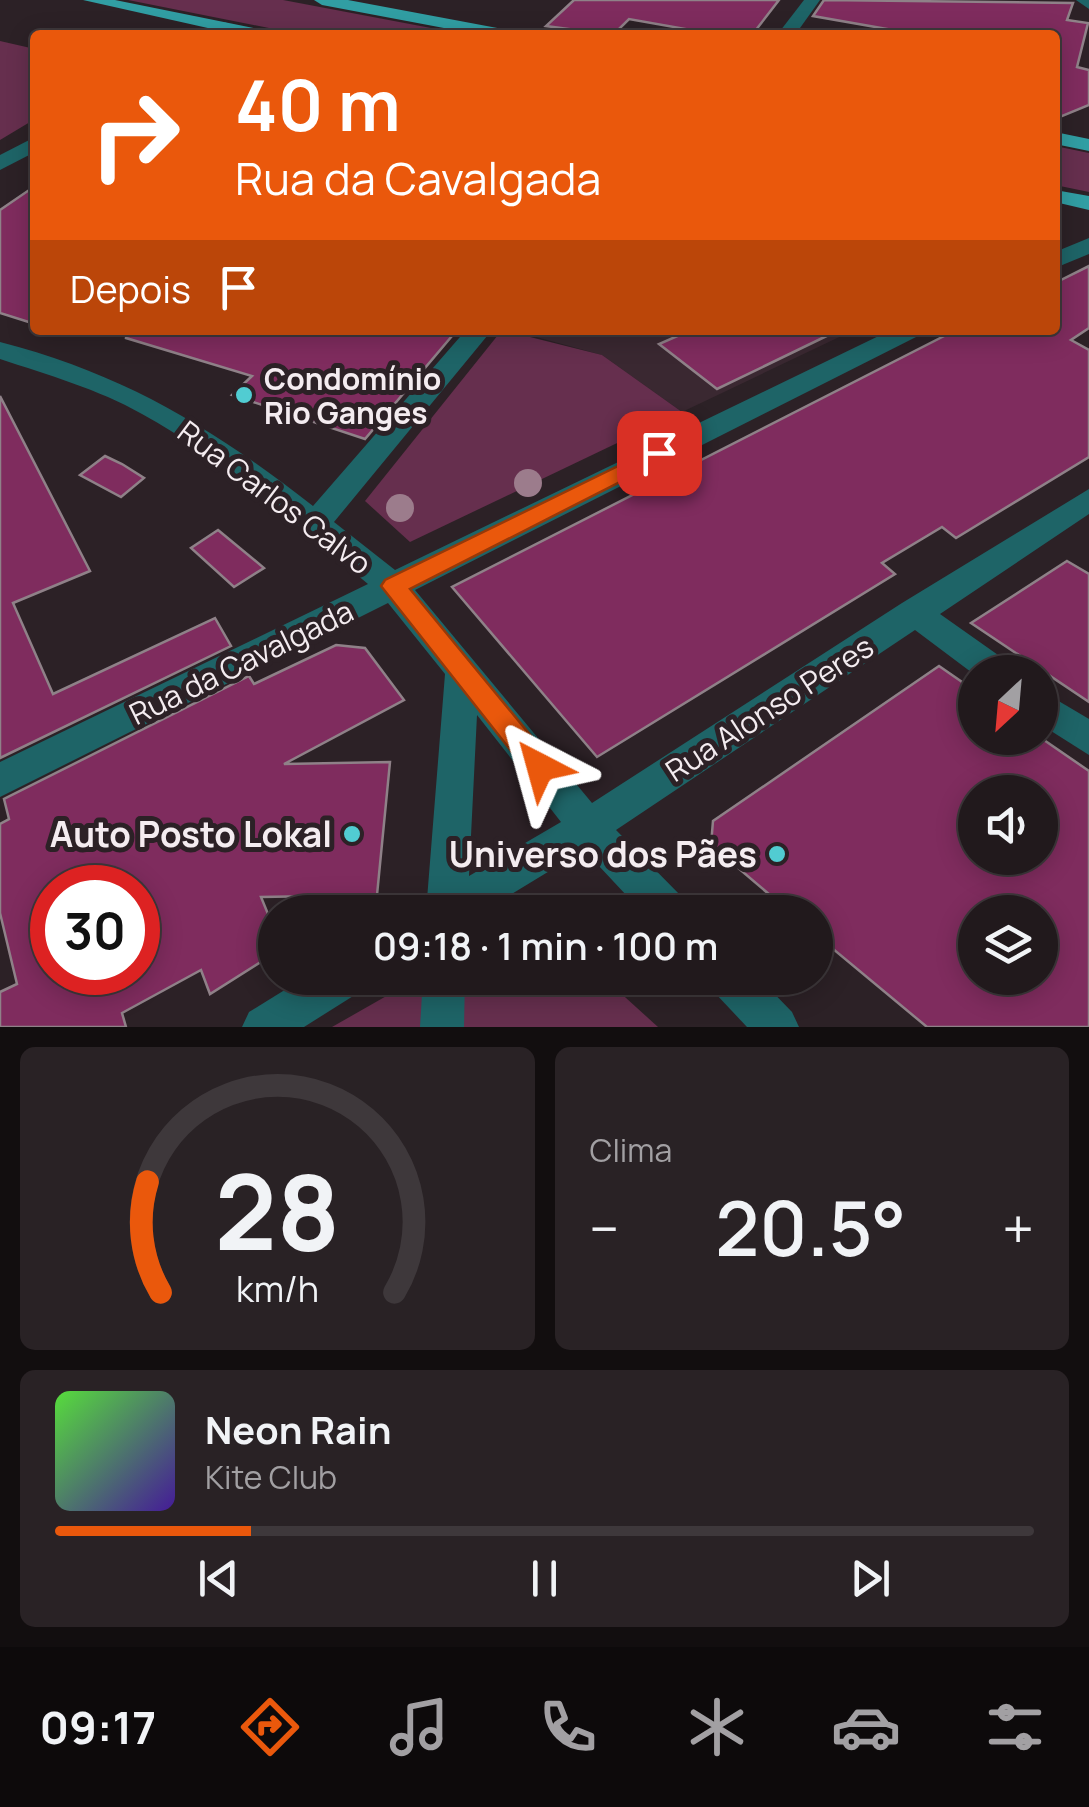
<!DOCTYPE html>
<html lang="pt">
<head>
<meta charset="utf-8">
<style>
	:root { --surface:#21191c; --page:#292225; --text:#f1f3f6; --muted:#a2a0a3; --line:#3e383b; --accent:#ea580c }
	body { margin:0; font-family:Manrope,sans-serif; background:var(--page); color:var(--text); height:100vh; display:flex; flex-direction:column; font-size:38px; white-space:nowrap }
	* { box-sizing:border-box; margin:0 }
	p { font-size:32px; color:var(--muted) }
	.icon { flex:none; width:55px; height:55px; fill:none; stroke:currentColor; stroke-width:2; stroke-linecap:round; stroke-linejoin:round }
	.map { position:relative; height:1027px; overflow:hidden }
	.side { display:flex; flex-direction:column; gap:20px; padding:20px; background:#120e0f; flex:1 }
	.side>* { flex:none }
	.top-card { position:absolute; left:30px; top:30px; width:1030px; height:305px; border-radius:10px; box-shadow:0 5px 25px #0003,0 0 0 2px var(--line); background:#ea580c; color:#fff; overflow:hidden }
	.needle { width:65px; rotate:206deg }
	.buttons { position:absolute; left:958px; top:655px; display:grid; gap:20px }
	.buttons a { display:grid; place-items:center; width:100px; height:100px; border-radius:50%; background:var(--surface); box-shadow:0 5px 25px #0003,0 0 0 2px var(--line); font-size:50px }
	.speed { position:absolute; left:30px; top:865px; display:flex; gap:20px; font-size:50px; font-weight:700; text-align:center }
	.speed>* { display:grid; place-content:center; width:130px; height:130px; border-radius:50%; background:var(--surface); box-shadow:0 5px 25px #0003,0 0 0 2px var(--line); line-height:1 }
	.speed .limit { border:15px solid #d22; background:#fff; color:#111 }
	.pin { position:absolute; display:grid; place-items:center; width:85px; height:85px; color:#fff; margin:-42px; border-radius:20px; box-shadow:0 5px 15px #0006 }
	.me { position:absolute; width:110px; margin:-55px; rotate:321deg; stroke-linejoin:round; filter:drop-shadow(0 0 8px #0008) }
	.turn { display:flex; align-items:center; gap:35px; height:210px; padding:0 40px; font-size:45px }
	.turn .icon { width:130px; height:130px; stroke-width:2.5 }
	.turn b { display:block; font-size:70px; line-height:85px }
	.then { display:flex; align-items:center; height:95px; padding:0 40px; background:#0003; gap:20px; font-size:38px }
	.big { font-size:75px; font-weight:600; line-height:1.1 }
	.side .card { flex:1; display:flex; flex-direction:column; justify-content:center; gap:15px; min-width:0; padding:0 35px; border-radius:15px; background:var(--page) }
	.side .dial { align-items:center; gap:0 }
	.dial svg { height:260px; overflow:visible; fill:none; stroke:var(--line); stroke-width:7; stroke-linecap:round; text-anchor:middle }
	.dial text { fill:var(--text); stroke:none }
	.song { display:flex; align-items:center; gap:30px }
	.cover { width:120px; height:120px; border-radius:15px; background:linear-gradient(135deg,hsl(110 70% 55%),hsl(260 70% 35%)) }
	.played { height:10px; border-radius:5px; background:linear-gradient(90deg,var(--accent) 20%,var(--line) 20%) }
	.keys { display:flex; justify-content:space-around; direction:ltr }
	.heat { display:flex; justify-content:space-between; align-items:center; font-size:55px; direction:ltr }
	.side .tiles { flex:1; display:grid; gap:20px; grid-template-columns:1fr 1fr }
	.card:last-child { grid-column:span 2 }
	.trip { position:absolute; left:258px; top:895px; width:575px; height:100px; border-radius:50px; background:var(--surface); box-shadow:0 5px 25px #0003,0 0 0 2px var(--line); font-weight:600; line-height:100px; text-align:center }
	.menu { display:flex; height:160px; justify-content:space-around; align-items:center; background:#0d0a0b; color:var(--muted) }
	.menu .icon { width:70px; height:70px }
	.menu .active { color:var(--accent) }
	.menu b { font-size:45px; color:var(--text) }
	.map>svg:first-child { display:block }
	.built { fill:#3a2831 }
	.green { fill:#662f4e }
	.building { fill:#7f2c5e; stroke:#8f8188; stroke-width:2.5; fill-rule:evenodd }
	.lines { fill:none; stroke-linecap:round; stroke-linejoin:round }
	.minor { fill:#1e6467; fill-rule:evenodd }
	.major { fill:#319ea3; fill-rule:evenodd }
	.tree { fill:#9c7c8c }
	.route { fill:#ea580c; stroke:#983908; stroke-width:2.5 }
	.poi-dot { fill:#51ccd2; stroke:#2c2126; stroke-width:4 }
	.labels { text-anchor:middle; dominant-baseline:central; stroke-width:10; stroke-linejoin:round; paint-order:stroke }
	.poi-label { font-size:30px; font-weight:bold; fill:#f4ecf0; stroke:#2c2126; text-anchor:start }
	.street-label { font-size:30px; fill:#f4ecf0; stroke:#2c2126 }
	.near-poi-label { font-size:35px; font-weight:bold; fill:#f4ecf0; stroke:#2c2126; text-anchor:end }
</style>
</head>
<body>
<div class="map">
<svg width="1089" height="1027" viewBox="0 0 1089 1027">
	<rect width="100%" height="100%" fill="#2c2126"/>
	<path class="built" d="M511 330H854L682 412 602 355Z"/>
	<g class="green">
		<path d="M128 0H283L468 35H304Z"/>
		<path d="M0 41 35 49V119L0 140Z"/>
		<path d="M1055 146 1089 153V192L1055 185Z"/>
		<path d="M502 330 602 355 682 412 410 542 365 501Z"/>
		<path d="M418 978H604L658 1027H332Z"/>
	</g>
	<g class="building">
		<path d="M574 0H779L752 35H719L629 19 613 35 546 26Z"/>
		<path d="M824 0 1073 3 1067 20 1088 23 1077 67 1089 70V105L1055 119V35H921L813 16Z"/>
		<path d="M35 186V324L0 313V210Z"/>
		<path d="M1089 266V328L1071 340 1089 350V457L956 538 942 527 882 563 895 574 597 757 452 587 956 330H1055V283Z"/>
		<path d="M127 330H457L365 439 232 395 252 376 126 338Z"/>
		<path d="M691 330H839L717 389 659 344Z"/>
		<path d="M0 396 90 571 13 603 53 694 215 618 231 646 0 758Z"/>
		<path d="M105 456 122 464 144 478 121 497 80 475Z"/>
		<path d="M218 530 264 568 234 587 191 548Z"/>
		<path d="M1067 561 1089 574V702L971 623Z"/>
		<path d="M336 645 365 648 404 700 284 764 390 762 377 895 261 897 275 931V953L210 994 201 970 122 1013 126 1027H0V992L17 984 0 913V824L9 819 4 799 249 676 254 684ZM52 888H138V972H52Z"/>
		<path d="M939 666 975 691V738H1041L1089 771V1027H927L815 934V912H790L711 845 713 821ZM975 792H1040V858H975ZM975 912H1040V978H975Z"/>
	</g>
	<g class="lines">
		<g class="minor">
			<path d="M804 0H820L795 35H777Z"/>
			<path d="M1076 0H1089V9Z"/>
			<path d="M225 22 234 27 224 35H203Z"/>
			<path d="M35 137V152L0 170V155Z"/>
			<path d="M1089 238V254L1055 268V252Z"/>
			<path d="M466 330H492L334 522 395 570 891 330H924L920 335 415 590 592 803 902 603 1089 489V514L940 614 1008 662 1013 672 975 675 915 630 616 830 683 898 689 912H642L584 850 482 912H426L445 674 388 603 0 797V762L368 584C295 524 225 460 142 414 98 389 48 375 0 359V342C124 374 213 428 313 506ZM477 715 561 822 469 876Z"/>
			<path d="M1040 690 1089 719V755L1040 724Z"/>
			<path d="M304 978H364L358 993 304 1027H242L249 1012Z"/>
			<path d="M423 978H465L464 1027H420Z"/>
			<path d="M709 978H759L792 1012 799 1027H747L715 993Z"/>
		</g>
		<g class="major">
			<path d="M83 0H115L264 30 273 35H239Z"/>
			<path d="M314 0H348L508 30 517 35H481L322 5Z"/>
			<path d="M1055 132 1089 139V151L1055 144Z"/>
			<path d="M1055 190 1089 196V210L1055 202Z"/>
		</g>
	</g>
	<g class="tree">
		<circle cx="528" cy="483" r="14"/>
		<circle cx="400" cy="508" r="14"/>
	</g>
	<path class="route" d="M659 446 667 448 670 453 667 458 410 589 550 759 554 767 550 776 540 780 531 776 381 586 385 580Z"/>
	<g class="poi-dot">
		<circle cx="244" cy="395" r="10"/>
		<circle cx="352" cy="834" r="10"/>
		<circle cx="777" cy="854" r="10"/>
	</g>
	<g class="labels">
		<g class="poi-label">
			<text x="264" y="378">Condomínio<tspan x="264" dy="34">Rio Ganges</tspan></text>
		</g>
		<g class="street-label">
			<text transform="translate(275 497) rotate(37)">Rua Carlos Calvo</text>
			<text transform="translate(241 662) rotate(-26)">Rua da Cavalgada</text>
			<text transform="translate(769 708) rotate(-33)">Rua Alonso Peres</text>
		</g>
		<g class="near-poi-label">
			<text x="332" y="834">Auto Posto Lokal</text>
			<text x="757" y="854">Universo dos Pães</text>
		</g>
	</g>
</svg>
<div class="buttons">
<a><svg class="needle" viewBox="-14 -14 28 28"><path d="M0-13l5 13h-10z" fill="#e53935"/><path d="M0 13l5-13h-10z" fill="#a2a0a3"/></svg></a>
<a><svg class="icon" aria-label="sound" viewBox="0 0 24 24"><path d="M4 9h4l5-4v14l-5-4H4zM17 9q2 3 0 6"/></svg></a>
<a><svg class="icon" aria-label="layers" viewBox="0 0 24 24"><path d="M12 4l9 5-9 5-9-5zM3 14l9 5 9-5"/></svg></a>
</div>
<div class="speed"><div class="limit">30</div></div>
<div class="pin" style="left:659px;top:453px;background:#d93025"><svg class="icon" aria-label="arrive" viewBox="0 0 24 24"><path d="M6 21V4h12l-3 4 3 4H6"/></svg></div>
<svg class="me" style="left:540px;top:767px" viewBox="-20 -20 40 40"><path d="M0-17L14 15 0 8-14 15z" fill="#ea580c" stroke="#fff" stroke-width="4"/></svg>
<div class="trip">09:18 · 1 min · 100 m</div>
<div class="top-card">
<div class="turn"><svg class="icon" aria-label="right" viewBox="0 0 24 24"><path d="M7 20v-9h11M14 6l5 5-5 5"/></svg><div><b>40 m</b>Rua da Cavalgada</div></div>
<div class="then">Depois<svg class="icon" aria-label="arrive" viewBox="0 0 24 24"><path d="M6 21V4h12l-3 4 3 4H6"/></svg></div>
</div>
</div>
<section class="side">
<div class="tiles">
<div class="card dial"><svg viewBox="0 0 100 80">
<path d="M14 69A42 42 0 1 1 86 69"/>
<path d="M14 69A42 42 0 0 1 10 35" stroke="#ea580c"/>
<text x="50" y="56" font-size="32" font-weight="700">28</text>
<text x="50" y="72" font-size="11">km/h</text>
</svg></div>
<div class="card"><p>Clima</p>
<div class="heat"><a>−</a><b class="big">20.5°</b><a>+</a></div>
</div>
<div class="card">
<div class="song"><i class="cover"></i><div><b>Neon Rain</b><p>Kite Club</p></div></div>
<div class="played"></div>
<div class="keys"><svg class="icon" aria-label="previous" viewBox="0 0 24 24"><path d="M18 5L8 12l10 7zM5 5v14"/></svg><svg class="icon" aria-label="pause" viewBox="0 0 24 24"><path d="M8 5v14M16 5v14"/></svg><svg class="icon" aria-label="next" viewBox="0 0 24 24"><path d="M6 5l10 7-10 7zM19 5v14"/></svg></div>
</div>
</div>
</section>
<nav class="menu">
<b>09:17</b>
<svg class="icon active" aria-label="directions" viewBox="0 0 24 24"><path d="M12 3l9 9-9 9-9-9zM9 14v-3h6M13 9l2 2-2 2"/></svg>
<svg class="icon" aria-label="music" viewBox="0 0 24 24"><path d="M9 18V5l10-2v13"/><circle cx="6" cy="18" r="3"/><circle cx="16" cy="16" r="3"/></svg>
<svg class="icon" aria-label="phone" viewBox="0 0 24 24"><path d="M5 4h4l2 5-3 2q2 4 5 5l2-3 5 2v4C11 20 4 13 5 4z"/></svg>
<svg class="icon" aria-label="climate" viewBox="0 0 24 24"><path d="M12 3v18M4 7l16 10M4 17L20 7"/></svg>
<svg class="icon" aria-label="car" viewBox="0 0 24 24"><path d="M5 17H2v-5l4-1 3-4h7l3 4 3 1v5h-3M9 17h6M6 11h13"/><circle cx="7" cy="17" r="2"/><circle cx="17" cy="17" r="2"/></svg>
<svg class="icon" aria-label="filters" viewBox="0 0 24 24"><path d="M4 7h16M4 17h16"/><circle cx="9" cy="7" r="2"/><circle cx="15" cy="17" r="2"/></svg>
</nav>
</body>
</html>
